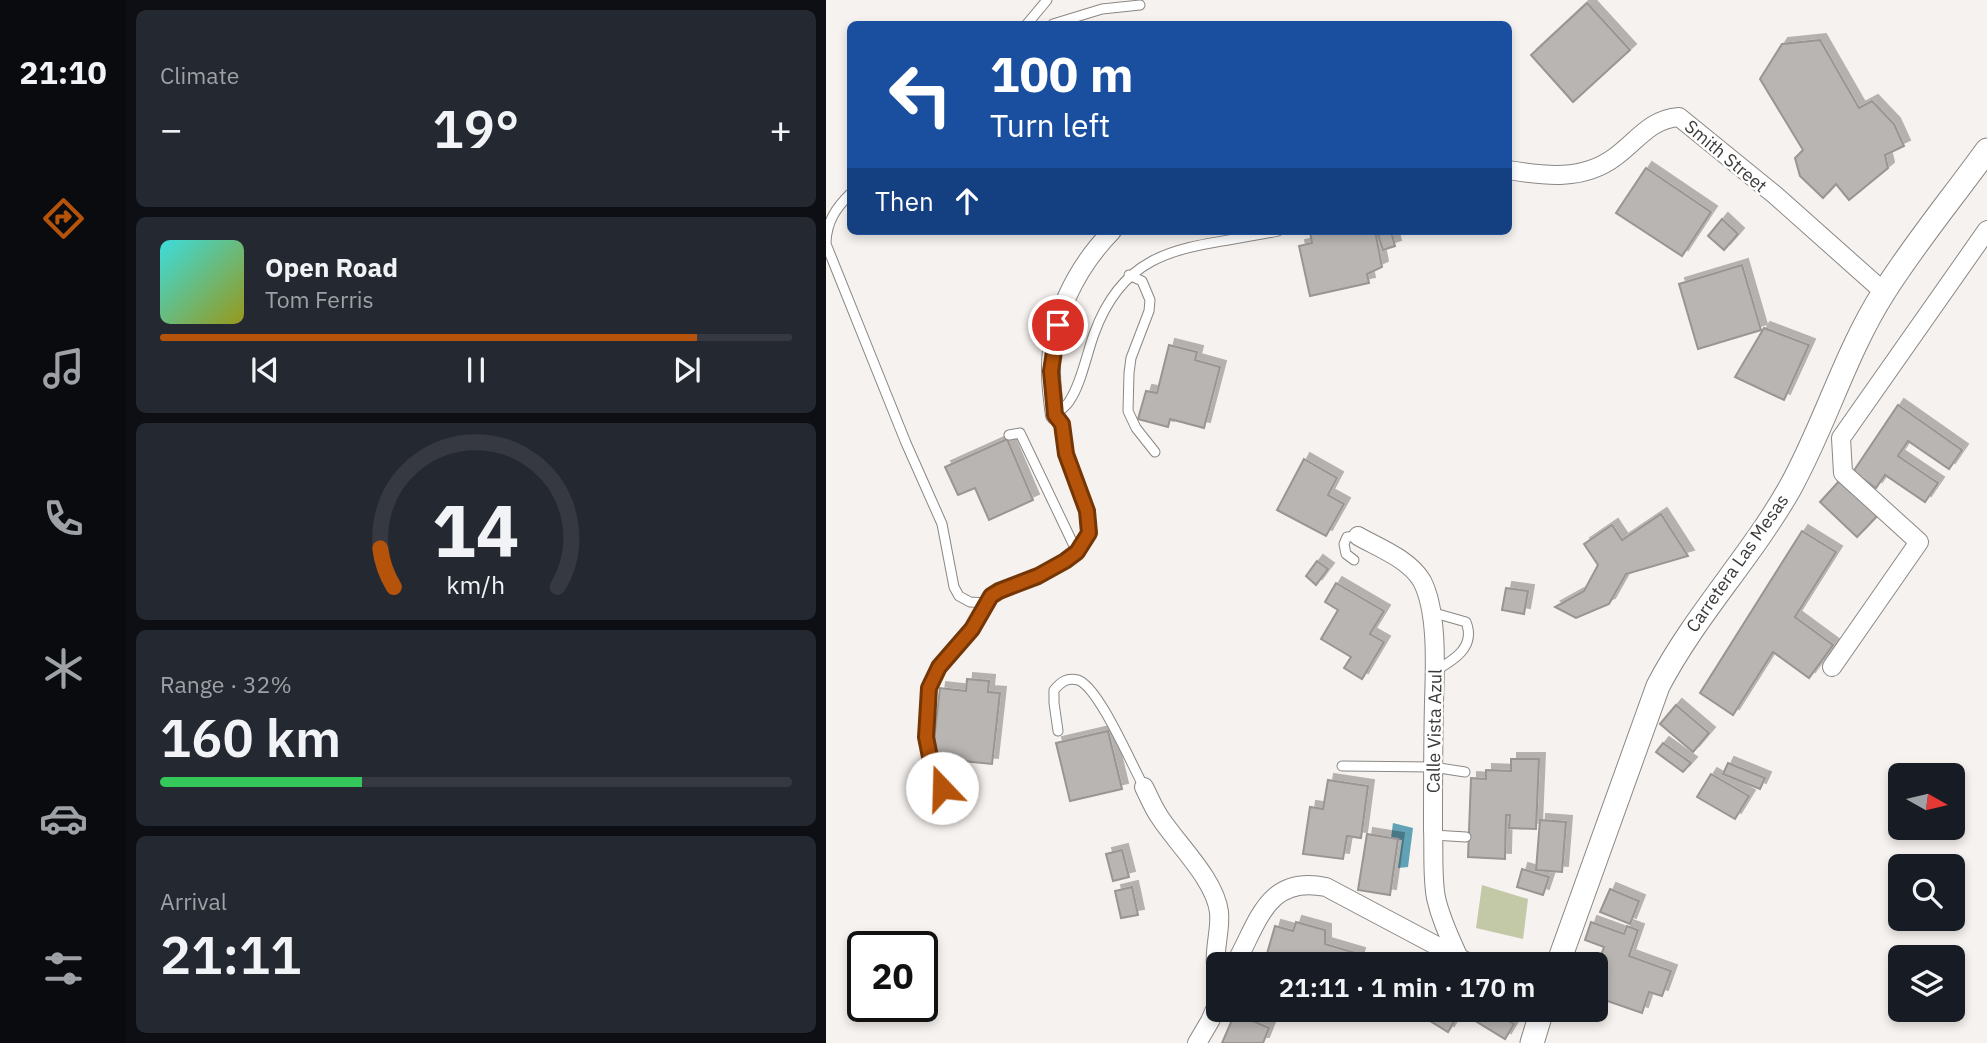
<!DOCTYPE html>
<html lang="en">
<head>
<meta charset="utf-8">
<style>
	:root { --surface:#171b24; --page:#242831; --text:#f1f3f6; --muted:#9ea1a6; --line:#363941; --accent:#b45309 }
	body { margin:0; font-family:"IBM Plex Sans",sans-serif; background:var(--page); color:var(--text); height:100vh; display:flex; flex-direction:column; font-size:26px; white-space:nowrap }
	* { box-sizing:border-box; margin:0 }
	p { font-size:23px; color:var(--muted) }
	.icon { flex:none; width:38px; height:38px; fill:none; stroke:currentColor; stroke-width:2; stroke-linecap:round; stroke-linejoin:round }
	.map { position:relative; flex:1; overflow:hidden }
	.details { display:flex; flex-direction:column; gap:10px; padding:10px; background:#0d0f14; width:700px }
	.details>* { flex:none }
	.hud { position:absolute; left:21px; top:21px; width:665px; height:214px; border-radius:10px; box-shadow:0 4px 10px #0003; background:#1a4fa0; color:#fff; overflow:hidden }
	.needle { width:46px; rotate:98deg }
	.fabs { position:absolute; left:1062px; top:763px; display:grid; gap:14px }
	.fabs a { display:grid; place-items:center; width:77px; height:77px; border-radius:10px; background:var(--surface); box-shadow:0 4px 10px #0003; font-size:35px }
	.speed { position:absolute; left:21px; top:931px; display:flex; gap:14px; font-size:35px; font-weight:700; text-align:center }
	.speed>* { display:grid; place-content:center; width:91px; height:91px; border-radius:50%; background:var(--surface); box-shadow:0 4px 10px #0003; line-height:1 }
	.speed .limit { border:4px solid #111; border-radius:10px; background:#fff; color:#111 }
	.pin { position:absolute; display:grid; place-items:center; width:60px; height:60px; color:#fff; margin:-30px; border:4px solid #fff; border-radius:50%; box-shadow:0 2px 7px #0007 }
	.me { position:absolute; width:77px; margin:-38px; rotate:339deg; stroke-linejoin:round; filter:drop-shadow(0 0 5px #0008) }
	.turn { display:flex; align-items:center; gap:24px; height:147px; padding:0 28px; font-size:32px }
	.turn .icon { width:91px; height:91px; stroke-width:2.5 }
	.turn b { display:block; font-size:49px; line-height:60px }
	.then { display:flex; align-items:center; height:66px; padding:0 28px; background:#0003; gap:14px; font-size:26px }
	.big { font-size:52px; font-weight:600; line-height:1.1 }
	.details .widget { flex:1; display:flex; flex-direction:column; justify-content:center; gap:10px; min-width:0; padding:0 24px; border-radius:10px; background:var(--page) }
	.details .dial { align-items:center; gap:0 }
	.dial svg { height:182px; overflow:visible; fill:none; stroke:var(--line); stroke-width:7; stroke-linecap:round; text-anchor:middle }
	.dial text { fill:var(--text); stroke:none }
	.song { display:flex; align-items:center; gap:21px }
	.cover { width:84px; height:84px; border-radius:10px; background:linear-gradient(135deg,hsl(180 70% 55%),hsl(60 70% 35%)) }
	.played { height:7px; border-radius:4px; background:linear-gradient(90deg,var(--accent) 85%,var(--line) 85%) }
	.keys { display:flex; justify-content:space-around; direction:ltr }
	.heat { display:flex; justify-content:space-between; align-items:center; font-size:38px; direction:ltr }
	.charge { height:10px; border-radius:5px; background:linear-gradient(90deg,#34c759 32%,var(--line) 0) }
	.trip { position:absolute; left:380px; top:952px; width:402px; height:70px; border-radius:10px; background:var(--surface); box-shadow:0 4px 10px #0003; font-weight:600; line-height:70px; text-align:center }
	main { display:flex; flex:1; min-height:0 }
	.dock { display:flex; flex-direction:column; width:126px; justify-content:space-around; align-items:center; background:#090b0e; color:var(--muted) }
	.dock .icon { width:49px; height:49px }
	.dock .on { color:var(--accent) }
	.dock b { font-size:32px; color:var(--text) }
	.map>svg:first-child { display:block }
	.green { fill:#c3c8a6 }
	.water { fill:#62a2b6 }
	.building { fill:#b9b5b2; stroke:#999593; stroke-width:2; filter:url(#shadow) }
	.lines { fill:none; stroke-linecap:round; stroke-linejoin:round }
	.service-casing { stroke:#8a8784; stroke-width:11 }
	.minor-casing { stroke:#8a8784; stroke-width:20 }
	.tertiary-casing { stroke:#8a8784; stroke-width:25 }
	.service { stroke:#fff; stroke-width:9 }
	.minor { stroke:#fff; stroke-width:18 }
	.tertiary { stroke:#fff; stroke-width:23 }
	.route-casing { stroke:#753606; stroke-width:18 }
	.route { stroke:#b45309; stroke-width:12 }
	.labels { text-anchor:middle; dominant-baseline:central; stroke-width:5; stroke-linejoin:round; paint-order:stroke }
	.street-label { font-size:18px; fill:#3b3a38; stroke:#fff }
</style>
</head>
<body>
<main>
<nav class="dock">
<b>21:10</b>
<svg class="icon on" aria-label="directions" viewBox="0 0 24 24"><path d="M12 3l9 9-9 9-9-9zM9 14v-3h6M13 9l2 2-2 2"/></svg>
<svg class="icon" aria-label="music" viewBox="0 0 24 24"><path d="M9 18V5l10-2v13"/><circle cx="6" cy="18" r="3"/><circle cx="16" cy="16" r="3"/></svg>
<svg class="icon" aria-label="phone" viewBox="0 0 24 24"><path d="M5 4h4l2 5-3 2q2 4 5 5l2-3 5 2v4C11 20 4 13 5 4z"/></svg>
<svg class="icon" aria-label="climate" viewBox="0 0 24 24"><path d="M12 3v18M4 7l16 10M4 17L20 7"/></svg>
<svg class="icon" aria-label="car" viewBox="0 0 24 24"><path d="M5 17H2v-5l4-1 3-4h7l3 4 3 1v5h-3M9 17h6M6 11h13"/><circle cx="7" cy="17" r="2"/><circle cx="17" cy="17" r="2"/></svg>
<svg class="icon" aria-label="filters" viewBox="0 0 24 24"><path d="M4 7h16M4 17h16"/><circle cx="9" cy="7" r="2"/><circle cx="15" cy="17" r="2"/></svg>
</nav>
<section class="details">
<div class="widget"><p>Climate</p>
<div class="heat"><a>−</a><b class="big">19°</b><a>+</a></div>
</div>
<div class="widget">
<div class="song"><i class="cover"></i><div><b>Open Road</b><p>Tom Ferris</p></div></div>
<div class="played"></div>
<div class="keys"><svg class="icon" aria-label="previous" viewBox="0 0 24 24"><path d="M18 5L8 12l10 7zM5 5v14"/></svg><svg class="icon" aria-label="pause" viewBox="0 0 24 24"><path d="M8 5v14M16 5v14"/></svg><svg class="icon" aria-label="next" viewBox="0 0 24 24"><path d="M6 5l10 7-10 7zM19 5v14"/></svg></div>
</div>
<div class="widget dial"><svg viewBox="0 0 100 80">
<path d="M14 69A42 42 0 1 1 86 69"/>
<path d="M14 69A42 42 0 0 1 8 52" stroke="#b45309"/>
<text x="50" y="56" font-size="32" font-weight="700">14</text>
<text x="50" y="72" font-size="11">km/h</text>
</svg></div>
<div class="widget"><p>Range · 32%</p><b class="big">160 km</b><div class="charge"></div></div>
<div class="widget"><p>Arrival</p><b class="big">21:11</b></div>
</section>
<div class="map">
<svg width="1161" height="1043" viewBox="0 0 1161 1043">
	<defs>
		<filter id="shadow"><feDropShadow dx="6" dy="-6" stdDeviation="0" flood-color="#0004"/></filter>
	</defs>
	<rect width="100%" height="100%" fill="#f6f2ef"/>
	<path class="green" d="M656 885 702 899 697 939 650 928Z"/>
	<path class="water" d="M567 823 587 828 582 867 572 868 576 840 565 838Z"/>
	<g class="building">
		<path d="M761 3 804 50 747 102 705 55Z"/>
		<path d="M994 40 1033 108 1046 101 1068 124 1078 146 1059 155 1062 168 1023 200 1010 184 997 198 974 176 969 158 977 150 934 79 956 44Z"/>
		<path d="M820 168 885 212 856 256 790 213Z"/>
		<path d="M896 219 912 234 898 250 882 236Z"/>
		<path d="M535 231H549L556 267 541 274 543 283 484 296 473 246 486 243 484 232Z"/>
		<path d="M565 231 569 246 557 250 552 235Z"/>
		<path d="M916 265 935 330 872 349 853 284Z"/>
		<path d="M938 328 983 345 958 400 909 377Z"/>
		<path d="M343 345 371 352 369 360 394 367 378 428 344 419 342 427 312 419 320 391 331 393Z"/>
		<path d="M1072 405 1136 450 1123 469 1082 441 1072 456 1112 483 1099 502 1059 475 1050 488 1027 472Z"/>
		<path d="M181 439 207 500 163 520 149 488 132 495 119 467Z"/>
		<path d="M478 459 511 478 502 495 518 504 500 536 451 510Z"/>
		<path d="M1015 479 1053 514 1031 537 994 502Z"/>
		<path d="M835 514 862 556 800 574 783 604 750 618 729 607 758 591 772 565 758 544 786 525 796 540Z"/>
		<path d="M976 531 1010 552 969 617 1007 645 983 678 947 652 907 715 874 693Z"/>
		<path d="M491 561 502 569 490 585 480 576Z"/>
		<path d="M510 583 558 611 544 634 558 642 536 679 518 668 525 657 495 639 512 610 499 602Z"/>
		<path d="M680 588 702 591 698 614 676 610Z"/>
		<path d="M141 679 163 681 162 692 174 693 166 764 106 758 114 688 140 691Z"/>
		<path d="M850 705 883 733 867 752 834 724Z"/>
		<path d="M282 731 296 789 244 801 230 743Z"/>
		<path d="M837 743 865 763 857 772 830 752Z"/>
		<path d="M685 759H713L710 829 683 828 684 815H680L679 859 642 857 645 778 660 779V770L685 771Z"/>
		<path d="M902 763 939 778 934 789 897 774Z"/>
		<path d="M885 774 923 796 909 819 871 797Z"/>
		<path d="M502 780 542 786 535 838 521 836 517 859 477 854 484 807 497 809Z"/>
		<path d="M714 820 740 822 736 872 710 870Z"/>
		<path d="M541 834 572 839 564 895 532 890Z"/>
		<path d="M296 850 303 877 287 881 280 854Z"/>
		<path d="M696 869 723 877 717 895 691 887Z"/>
		<path d="M306 887 312 915 295 918 289 891Z"/>
		<path d="M784 889 813 901 804 924 774 912Z"/>
		<path d="M470 922 499 930V944L533 954 530 964H438L449 926 467 931Z"/>
		<path d="M765 922 798 934 801 926 812 930 803 956 845 971 836 996 823 992 816 1013 770 997V970L778 947 759 940Z"/>
		<path d="M545 1010H588L586 1019Z"/>
		<path d="M600 1010H635L622 1032 596 1016Z"/>
		<path d="M640 1010H664L688 1024 679 1039 638 1014Z"/>
		<path d="M409 1013 443 1028 437 1043H396Z"/>
	</g>
	<g class="lines">
		<g class="service-casing">
			<g id="service">
				<path d="M201 24 221 0"/>
				<path d="M227 24 276 9 314 5"/>
				<path d="M0 242C1 221 10 208 24 194"/>
				<path d="M0 244 80 443 116 524 128 587 133 596 144 602 160 603"/>
				<path d="M303 275 316 281 324 300 323 311 305 358 303 373 302 411 310 428 329 452"/>
				<path d="M183 435 194 433 251 552"/>
				<path d="M528 560 520 554 518 544 521 537 532 536"/>
				<path d="M605 612 640 622C650 647 628 660 609 671"/>
				<path d="M232 731 228 703V690C235 682 241 677 252 680 273 687 306 766 318 787"/>
				<path d="M516 766 607 767 639 772"/>
				<path d="M125 804C119 794 110 783 106 772 96 742 96 696 112 668 120 655 133 644 143 632 153 620 156 602 170 593 198 575 242 573 260 540 271 519 254 489 246 470 239 452 240 429 229 415 234 410 241 406 244 400 255 384 261 353 268 334 302 240 370 249 452 231"/>
				<path d="M607 835 640 837"/>
			</g>
		</g>
		<g class="minor-casing">
			<g id="minor">
				<path d="M682 170C719 176 757 181 789 157 811 141 824 119 853 117L949 195 1058 292"/>
				<path d="M229 415C227 401 225 386 225 372 224 319 250 268 286 231"/>
				<path d="M532 536C553 548 583 559 596 581 612 612 609 668 608 702 607 744 607 787 607 829 608 852 606 876 610 898 615 920 624 938 633 958"/>
				<path d="M1006 667 1093 542 1017 473 1015 438 1161 230"/>
				<path d="M318 787C323 797 327 807 333 816 350 843 389 879 393 912 395 929 388 948 390 965L392 967"/>
				<path d="M409 964C433 921 441 875 500 887L645 964"/>
				<path d="M371 1043 384 1021 392 1003"/>
			</g>
		</g>
		<g class="tertiary-casing">
			<g id="tertiary">
				<path d="M732 964 832 686C869 615 925 557 964 488 999 425 1019 353 1058 292 1089 243 1127 197 1161 150"/>
				<path d="M706 1043 716 1010"/>
			</g>
		</g>
		<use href="#service" class="service"/>
		<use href="#minor" class="minor"/>
		<use href="#tertiary" class="tertiary"/>
	</g>
	<g class="lines">
		<g class="route-casing">
			<path id="route" d="M116 788 107 772 100 737 103 688 113 667 146 629 165 596 173 591 212 576 239 561 251 552 263 533 261 511 240 454 236 424 229 415 225 371 232 325"/>
		</g>
		<use href="#route" class="route"/>
	</g>
	<g class="labels">
		<g class="street-label">
			<text transform="translate(900 156) rotate(40)">Smith Street</text>
			<text transform="translate(911 563) rotate(-55)">Carretera Las Mesas</text>
			<text transform="translate(608 731) rotate(-89)">Calle Vista Azul</text>
		</g>
	</g>
</svg>
<div class="fabs">
<a><svg class="needle" viewBox="-14 -14 28 28"><path d="M0-13l5 13h-10z" fill="#e53935"/><path d="M0 13l5-13h-10z" fill="#9ea1a6"/></svg></a>
<a><svg class="icon" aria-label="search" viewBox="0 0 24 24"><circle cx="10" cy="10" r="6"/><path d="M15 15l6 6"/></svg></a>
<a><svg class="icon" aria-label="layers" viewBox="0 0 24 24"><path d="M12 4l9 5-9 5-9-5zM3 14l9 5 9-5"/></svg></a>
</div>
<div class="speed"><div class="limit">20</div></div>
<div class="pin" style="left:232px;top:325px;background:#d93025"><svg class="icon" aria-label="arrive" viewBox="0 0 24 24"><path d="M6 21V4h12l-3 4 3 4H6"/></svg></div>
<svg class="me" style="left:116px;top:788px" viewBox="-20 -20 40 40"><circle r="19" fill="#fff"/><path d="M0-13L10 11 0 6-10 11z" fill="#b45309"/></svg>
<div class="trip">21:11 · 1 min · 170 m</div>
<div class="hud">
<div class="turn"><svg class="icon" aria-label="left" viewBox="0 0 24 24"><path d="M17 20v-9H6M10 6l-5 5 5 5"/></svg><div><b>100 m</b>Turn left</div></div>
<div class="then">Then<svg class="icon" aria-label="ahead" viewBox="0 0 24 24"><path d="M12 20V5M6 11l6-6 6 6"/></svg></div>
</div>
</div>
</main>
</body>
</html>
